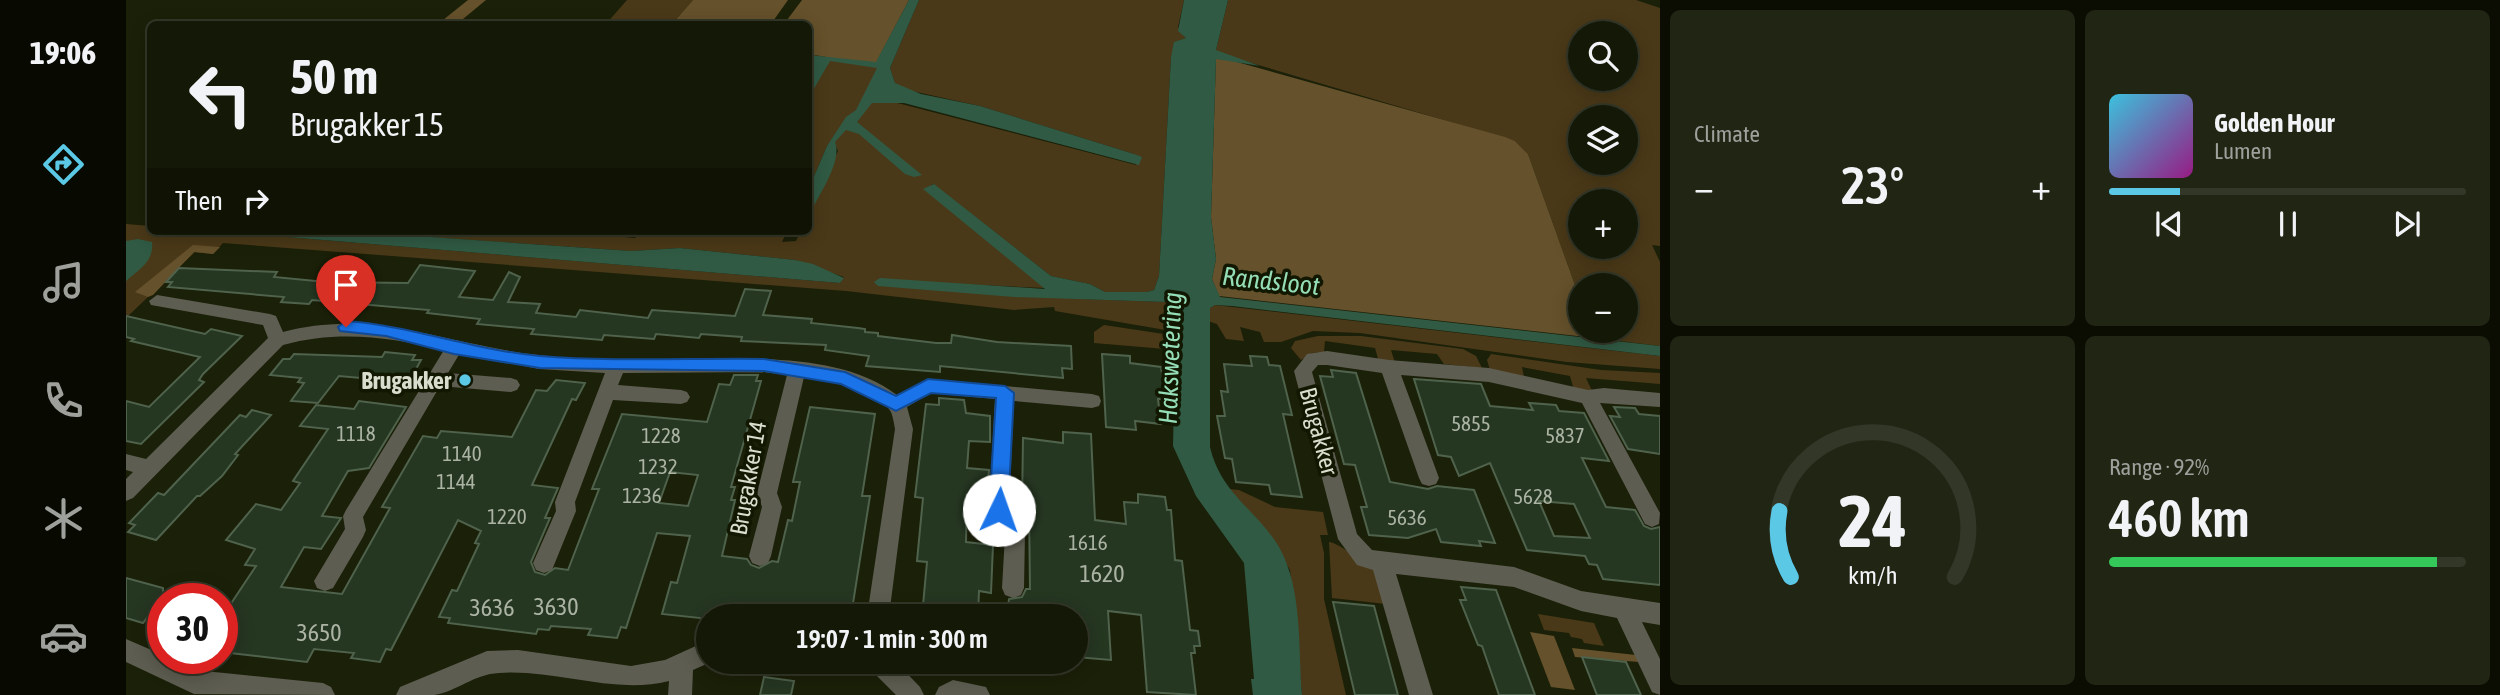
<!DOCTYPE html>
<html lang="en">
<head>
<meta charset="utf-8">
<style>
	:root { --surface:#141806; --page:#212514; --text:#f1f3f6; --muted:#9da09b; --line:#333728; --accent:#5bc8e6 }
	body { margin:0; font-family:"Asap Condensed",sans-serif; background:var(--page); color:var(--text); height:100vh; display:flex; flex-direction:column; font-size:26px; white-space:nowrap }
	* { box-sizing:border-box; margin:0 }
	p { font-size:23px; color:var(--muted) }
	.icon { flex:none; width:38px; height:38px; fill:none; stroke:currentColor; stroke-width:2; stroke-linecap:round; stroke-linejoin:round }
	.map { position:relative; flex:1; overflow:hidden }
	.drawer { display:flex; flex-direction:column; gap:10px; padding:10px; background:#0b0d03; width:840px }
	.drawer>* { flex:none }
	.hud { position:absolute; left:21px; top:21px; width:665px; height:214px; border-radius:10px; box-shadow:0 4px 18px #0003,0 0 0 2px var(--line); background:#141806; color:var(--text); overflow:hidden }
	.controls { position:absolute; left:1442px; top:21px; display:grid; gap:14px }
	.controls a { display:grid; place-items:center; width:70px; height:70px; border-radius:50%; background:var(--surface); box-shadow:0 4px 18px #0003,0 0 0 2px var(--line); font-size:35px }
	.speed { position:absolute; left:21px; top:583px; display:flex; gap:14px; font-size:35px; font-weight:700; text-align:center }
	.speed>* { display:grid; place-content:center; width:91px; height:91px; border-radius:50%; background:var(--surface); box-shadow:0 4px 18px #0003,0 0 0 2px var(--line); line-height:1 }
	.speed .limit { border:10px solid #d22; background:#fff; color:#111 }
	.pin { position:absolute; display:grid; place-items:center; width:60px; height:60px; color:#fff; margin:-72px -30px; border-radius:50% 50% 50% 0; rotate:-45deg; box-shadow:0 0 7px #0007 }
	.pin .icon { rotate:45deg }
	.me { position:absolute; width:77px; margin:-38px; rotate:3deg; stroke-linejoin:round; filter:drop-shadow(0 0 5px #0008) }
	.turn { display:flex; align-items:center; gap:24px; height:147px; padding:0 28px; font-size:32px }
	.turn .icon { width:91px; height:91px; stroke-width:2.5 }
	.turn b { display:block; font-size:49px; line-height:60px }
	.then { display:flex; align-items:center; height:66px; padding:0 28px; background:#0003; gap:14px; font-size:26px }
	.big { font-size:52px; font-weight:600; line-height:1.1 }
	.drawer .card { flex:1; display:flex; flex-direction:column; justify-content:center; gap:10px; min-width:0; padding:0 24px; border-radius:10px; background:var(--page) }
	.drawer .dial { align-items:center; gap:0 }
	.dial svg { height:182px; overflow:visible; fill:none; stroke:var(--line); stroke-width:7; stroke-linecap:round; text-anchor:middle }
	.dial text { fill:var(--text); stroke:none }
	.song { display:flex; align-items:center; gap:21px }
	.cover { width:84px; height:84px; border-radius:10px; background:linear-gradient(135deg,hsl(190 70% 55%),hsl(310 70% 35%)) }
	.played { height:7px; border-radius:4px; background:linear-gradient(90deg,var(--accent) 20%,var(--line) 20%) }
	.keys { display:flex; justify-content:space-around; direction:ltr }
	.heat { display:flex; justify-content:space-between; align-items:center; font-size:38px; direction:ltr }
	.charge { height:10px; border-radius:5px; background:linear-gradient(90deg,#34c759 92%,var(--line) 0) }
	.drawer .tiles { flex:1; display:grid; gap:10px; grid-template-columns:repeat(2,1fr) }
	.trip { position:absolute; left:570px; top:604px; width:392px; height:70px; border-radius:35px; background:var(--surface); box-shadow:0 4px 18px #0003,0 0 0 2px var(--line); font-weight:600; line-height:70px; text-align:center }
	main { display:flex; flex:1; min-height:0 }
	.menu { display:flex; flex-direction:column; width:126px; justify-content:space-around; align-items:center; background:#080a02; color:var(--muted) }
	.menu .icon { width:49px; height:49px }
	.menu .current { color:var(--accent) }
	.menu b { font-size:32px; color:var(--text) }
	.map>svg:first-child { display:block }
	.green { fill:#4a3918; fill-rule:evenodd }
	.forest { fill:#65512b }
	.water { fill:#305a44 }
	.building { fill:#253621; stroke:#4f624c; stroke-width:2; fill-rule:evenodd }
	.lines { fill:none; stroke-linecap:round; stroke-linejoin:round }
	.street { fill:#5e5d51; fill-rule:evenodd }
	.route { fill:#1a73e8; stroke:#114b97; stroke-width:2 }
	.poi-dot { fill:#5bc8e6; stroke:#121701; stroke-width:2.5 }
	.labels { text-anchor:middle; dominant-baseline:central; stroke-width:7; stroke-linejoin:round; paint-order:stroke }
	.number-label { font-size:21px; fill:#abb3a2 }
	.poi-label { font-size:24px; font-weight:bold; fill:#d8ddcd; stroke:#121701; text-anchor:end }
	.street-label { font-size:24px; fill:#d8ddcd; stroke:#121701 }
	.near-number-label { font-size:24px; fill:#abb3a2 }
	.water-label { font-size:26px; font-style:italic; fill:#95ddb7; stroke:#121701 }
</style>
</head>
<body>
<main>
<nav class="menu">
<b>19:06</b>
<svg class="icon current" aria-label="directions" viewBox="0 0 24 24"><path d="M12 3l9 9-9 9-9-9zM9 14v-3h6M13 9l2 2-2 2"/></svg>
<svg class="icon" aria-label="music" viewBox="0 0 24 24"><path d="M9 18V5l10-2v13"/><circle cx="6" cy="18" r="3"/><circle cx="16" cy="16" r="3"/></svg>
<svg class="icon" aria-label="phone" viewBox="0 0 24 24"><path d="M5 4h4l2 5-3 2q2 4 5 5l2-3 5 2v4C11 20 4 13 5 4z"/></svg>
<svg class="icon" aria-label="climate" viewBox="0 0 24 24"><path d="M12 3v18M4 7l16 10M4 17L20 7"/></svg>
<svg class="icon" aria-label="car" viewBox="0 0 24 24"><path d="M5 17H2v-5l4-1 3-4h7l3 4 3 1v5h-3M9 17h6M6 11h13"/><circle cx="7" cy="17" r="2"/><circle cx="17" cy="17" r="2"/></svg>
</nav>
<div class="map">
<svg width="1534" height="695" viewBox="0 0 1534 695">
	<rect width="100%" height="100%" fill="#1b2008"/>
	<g class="green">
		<path d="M501 0H567L546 24H480Z"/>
		<path d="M793 0H1058L1052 27 1060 38 1052 41 1045 57 1033 276 1028 290 1021 292H979L964 284 925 276 807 184 800 190 919 288 749 280 954 299 1040 302 1052 311 1051 332 929 311 928 307 888 310 720 291 97 243 87 254 69 252 0 318V224L24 226V231H89L714 283 718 277 669 260 554 248 505 251 301 237 307 231H430L509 238 514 231H661L656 242 670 241 675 231H682L683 216 712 151 708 142 737 111 701 146 683 188V54L752 66 756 99 1010 165 1008 154 854 106 777 89 769 83 764 68Z"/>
		<path d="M1102 0H1510L1534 8V246L1526 245 1534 262V346L1469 338 1466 331H1500V285H1454V299L1402 154 1389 141 1092 53 1090 50ZM1454 33H1500V79H1454ZM1454 117H1500V163H1454ZM1454 201H1500V247H1454Z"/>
		<path d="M1089 305 1534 356V369L1441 362 1234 333 1187 331 1155 342H1138L1134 332 1114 327 1118 341 1100 339 1091 324 1082 321 1084 308Z"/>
		<path d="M978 325 1051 336 1050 360 1040 359 1039 349 968 343V332Z"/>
		<path d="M1192 336H1235L1337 349 1350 356 1356 368 1318 364 1311 354 1265 350 1269 363 1253 362 1249 348 1199 341 1198 352 1186 353 1175 360 1165 348 1169 341Z"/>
		<path d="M1365 354 1475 370 1534 373V384L1460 378 1467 393 1448 390 1444 376 1396 367 1398 377 1364 370 1361 360Z"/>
		<path d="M1103 489 1113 490 1149 507 1197 512 1202 535H1194L1198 553V599L1220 695H1176L1164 570 1143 533Z"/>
		<path d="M1203 542C1216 544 1235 563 1250 570L1260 604 1206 598Z"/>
		<path d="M1412 614 1468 623 1478 646 1458 643 1456 639 1445 637 1443 633 1418 630Z"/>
	</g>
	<g class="forest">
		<path d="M342 0H360L331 24H312Z"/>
		<path d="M567 0H662L645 24H546Z"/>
		<path d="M676 0H783L751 61 752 66 683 54 682 24H658Z"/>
		<path d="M1093 57 1379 137 1389 141 1402 154 1454 299V331H1466L1469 338 1093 296 1086 279 1090 259 1085 217 1090 58Z"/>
		<path d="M67 245 94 247 87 254 68 252 27 295 22 297 9 292Z"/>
		<path d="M1404 632 1428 636 1449 690 1425 687Z"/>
		<path d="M1446 648 1510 655 1513 662 1449 657Z"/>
	</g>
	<g class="water">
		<path d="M783 0H793L764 68 769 83 795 94 854 106 1008 154 1016 157 1013 165 778 103H746L731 122 796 175 788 177 779 174 733 134 720 130 709 142C717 162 691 197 683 216V188L701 146 720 117 730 110 751 68 704 61 683 97V69L688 59 683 55 750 62Z"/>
		<path d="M1058 0H1102L1090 50 1134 66 1090 59 1085 217 1090 259 1086 279 1094 297 1534 346V356L1106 306 1089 305 1084 308V447C1095 494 1130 509 1153 547 1177 589 1172 648 1176 695H1127L1125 679H1128L1118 563 1070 496 1047 446 1050 307 1040 302 888 297 752 286 748 282 754 278 919 289 797 189 808 184 925 276 964 284 979 292H1021L1028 290 1033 276 1045 57 1048 42 1060 38 1052 31Z"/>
		<path d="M89 231H287L290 236 505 251 554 248 669 260 687 264 718 278 714 283Z"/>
		<path d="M12 239 26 242C28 262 13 269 0 281V241Z"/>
	</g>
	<g class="building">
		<path d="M294 265 349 271 333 297 367 300 383 272 394 277 382 302 414 304 410 313 450 317 454 310 522 318 526 310 609 316 619 289 645 291 637 315 686 319 685 323 732 328 739 329V332L752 333V336L810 343H825L826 335 871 342 945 346 946 369 936 368 937 378 814 366V372L740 366 743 356 699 350 700 345 615 341 616 337 575 334 573 338 530 334 528 339 478 335 476 340 405 334 408 329 351 324 354 319 301 313 303 310 186 300 183 304 155 302 158 297 42 287 46 282H40L53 268 151 272 148 277 200 282 282 283Z"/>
		<path d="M0 316 79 334 85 329 116 336 77 374 73 380 78 382 15 444 0 441V401L23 407 74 357 5 341 8 339 0 337Z"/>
		<path d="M259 352 289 355 286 360H295L285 378 239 373 235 378 213 376 192 403 165 401 178 383 172 382 175 378 144 375 157 359H164L168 354 256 357Z"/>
		<path d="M976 354 1004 356V363L1035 367 1040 399H1032L1035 424 1009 421 1010 430 980 427Z"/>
		<path d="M1124 356 1141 357 1143 365 1154 366 1166 415 1157 414 1176 497 1145 494 1143 485 1110 482 1106 459 1099 458 1091 416H1099L1095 391 1102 392 1098 364 1126 366Z"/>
		<path d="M1205 370 1230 373 1264 482 1302 489 1311 486 1348 490 1369 543 1353 541 1355 546 1315 542 1310 529 1282 538 1243 535 1235 507H1241L1229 465 1218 464 1194 376 1207 377Z"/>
		<path d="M608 375H632L630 381H635L605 487H609L605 500H609L596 556 621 559 625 565 633 568 646 561 652 562 662 520 666 521 674 482H667L684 407 749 414 736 496H744L725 616H583V619L536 614 545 582 551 583 564 536 531 533 500 628 495 627 491 638 462 635 465 629 425 626 423 630 412 629 410 634 322 623 324 618 313 617 326 590 331 591 353 544 349 543 355 531 332 520 265 650 260 649 254 662 225 658 228 653 188 649 181 662 96 652V617L130 566 119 565 129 549 100 540 130 504 155 510 174 483 167 481 202 429 174 426 190 405 228 409 233 401 280 407 243 468 222 471 196 516 215 518 195 549 178 547 155 587 216 594 264 508 256 507 297 436 311 438 315 431 386 437 410 390 421 391 430 380 459 383 450 400 446 399 406 485 432 488 419 518H424L405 562 409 572 419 575 429 568 442 570 473 489H466L496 414 581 422 593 384 604 385ZM544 472 572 475 562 506 533 503Z"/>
		<path d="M1288 379 1355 384 1364 406 1407 410 1403 403 1430 405 1433 411 1458 413 1483 461 1456 458 1480 507 1509 510 1518 526 1525 529 1534 527V585L1477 579 1471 565 1463 564 1459 556 1401 550 1364 463 1333 476 1325 457 1312 455ZM1413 501 1448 504 1464 538 1428 536Z"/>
		<path d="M813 398 838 400 840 413 864 416V442L843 441 841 468 863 470 861 498 841 495 840 542 867 545 865 593 853 591 852 616H796L801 562 791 561 797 498 789 497 800 404 813 405Z"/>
		<path d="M1488 407 1509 408 1513 414 1534 416V454L1502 449 1484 416 1494 417Z"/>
		<path d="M126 410 145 415 109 454 112 455 96 476 74 496H71L30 540 2 532 9 525 3 523 32 493 38 495 114 415 120 417Z"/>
		<path d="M937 432 965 434 969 520 1000 524 998 502 1012 503V494L1039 497 1041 510H1045L1049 560 1056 561 1064 630 1072 631 1074 646H1068L1069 653H1065L1070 695 1021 692 1015 615 982 611 985 660 950 657 948 614 882 607 883 599 896 597 900 589H904L903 506 896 505 897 438 937 443Z"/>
		<path d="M0 578 37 588V622L25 613 17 623 0 618Z"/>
		<path d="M1335 587 1370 590 1409 695H1373L1356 646 1352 645 1334 600H1340Z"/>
		<path d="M1207 602 1248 606 1272 695H1229Z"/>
		<path d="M1456 657 1500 662 1515 695H1471Z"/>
		<path d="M638 677 668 681 665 695H634Z"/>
	</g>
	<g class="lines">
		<g class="street">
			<path d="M31 295 144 314 150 316 157 332C247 308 323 345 412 355 460 361 507 360 555 359 621 359 715 352 771 395L802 379 966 394 973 396 975 401 973 406 966 408 888 401 883 508 899 533 898 588 895 595 887 598 879 595 876 588 879 535 863 510 869 399 804 393 781 407 787 429 763 616H741L769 429C768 424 767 417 765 412 753 390 701 381 678 377L651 493 656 507 645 556 642 563 634 566 626 563 623 556 636 507 631 493 661 375 638 372 497 373 492 385 555 390 561 392 564 397 561 402 555 404 487 400 449 502 450 511 426 570 418 573 410 570 407 563 430 511 429 502 479 373 413 369 334 353 322 373 385 378 391 380 394 385 391 390 385 392 314 386 237 517 240 530 237 537 207 588 199 591 191 588 188 581 219 529 217 516 220 510 318 350C263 337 212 330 157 345L7 498 0 501V479L7 472 0 470V454L20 459 142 338 137 325 25 305 23 301Z"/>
			<path d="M1201 351 1263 360 1363 368 1462 390 1478 388 1534 393V407L1474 403 1534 513 1533 524 1526 527 1519 524 1456 403 1363 382 1275 375 1313 478 1310 484 1303 486 1296 484 1293 478 1256 373 1201 365H1192L1186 372 1231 534 1246 550 1388 567 1455 591 1534 603V625L1516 622 1534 659V695L1526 692 1491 618 1455 611 1388 587 1270 574 1307 695H1283L1247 570 1231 565 1212 539 1168 371 1181 354Z"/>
			<path d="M0 639 37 655V658L69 670 197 683 205 687 209 695 68 694 0 662Z"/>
			<path d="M583 640V662H585L567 670 566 695H542L543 681C488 695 430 669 373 673 348 674 330 692 308 695 296 695 282 695 270 695L274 687 361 651 392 650 505 666 539 660Z"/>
			<path d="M694 662H770L794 687 798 695H770L748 673C731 677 714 677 698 670Z"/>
			<path d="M827 680 860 687 864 695H809L813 687Z"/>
		</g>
	</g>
	<path class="route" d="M220 321C286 326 348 350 414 356 488 362 564 358 638 359L719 372 770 396 802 379 879 386 888 393 882 510 879 516 873 519 866 516 863 510 870 398 805 393 770 411 715 384 638 371 414 368 328 354 260 336 214 331 212 327Z"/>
	<circle class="poi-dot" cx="339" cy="380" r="7"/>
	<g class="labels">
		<g class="number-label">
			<text x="1345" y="423">5855</text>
			<text x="230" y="433">1118</text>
			<text x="535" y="435">1228</text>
			<text x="1439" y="435">5837</text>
			<text x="336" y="453">1140</text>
			<text x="532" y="466">1232</text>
			<text x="330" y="481">1144</text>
			<text x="516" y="495">1236</text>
			<text x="1407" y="496">5628</text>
			<text x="381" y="516">1220</text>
			<text x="1281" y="517">5636</text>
			<text x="962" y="542">1616</text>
		</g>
		<g class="poi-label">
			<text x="325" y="380">Brugakker</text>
		</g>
		<g class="street-label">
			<text transform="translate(1193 431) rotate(75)">Brugakker</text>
			<text transform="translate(622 478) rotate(-80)">Brugakker 14</text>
		</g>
		<g class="near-number-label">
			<text x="976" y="573">1620</text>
			<text x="430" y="606">3630</text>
			<text x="366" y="607">3636</text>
			<text x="193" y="632">3650</text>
		</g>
		<g class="water-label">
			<text transform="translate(1145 281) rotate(6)">Randsloot</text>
			<text transform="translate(1044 358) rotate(-88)">Hakswetering</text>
		</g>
	</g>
</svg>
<div class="controls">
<a><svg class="icon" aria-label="search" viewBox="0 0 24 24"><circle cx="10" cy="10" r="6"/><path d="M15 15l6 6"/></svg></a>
<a><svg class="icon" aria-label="layers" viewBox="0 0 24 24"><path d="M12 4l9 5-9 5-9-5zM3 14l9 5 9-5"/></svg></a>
<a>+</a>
<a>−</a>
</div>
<div class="speed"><div class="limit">30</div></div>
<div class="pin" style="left:220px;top:327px;background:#d93025"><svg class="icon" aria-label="arrive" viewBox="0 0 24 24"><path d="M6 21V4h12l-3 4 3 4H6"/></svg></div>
<svg class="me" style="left:873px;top:510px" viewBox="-20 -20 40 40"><circle r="19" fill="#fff"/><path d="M0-13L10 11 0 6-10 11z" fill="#1a73e8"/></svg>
<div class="trip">19:07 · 1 min · 300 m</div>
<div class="hud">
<div class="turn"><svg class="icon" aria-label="left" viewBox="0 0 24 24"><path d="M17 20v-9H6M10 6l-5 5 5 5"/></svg><div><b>50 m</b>Brugakker 15</div></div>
<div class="then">Then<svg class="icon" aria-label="right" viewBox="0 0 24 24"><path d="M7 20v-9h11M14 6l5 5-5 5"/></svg></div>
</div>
</div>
<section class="drawer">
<div class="tiles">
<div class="card"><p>Climate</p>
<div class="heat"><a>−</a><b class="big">23°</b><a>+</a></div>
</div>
<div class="card">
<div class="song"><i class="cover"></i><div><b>Golden Hour</b><p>Lumen</p></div></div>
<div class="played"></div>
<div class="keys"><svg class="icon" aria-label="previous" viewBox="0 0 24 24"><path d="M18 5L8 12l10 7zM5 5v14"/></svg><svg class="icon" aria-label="pause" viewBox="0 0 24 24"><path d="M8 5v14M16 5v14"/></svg><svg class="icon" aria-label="next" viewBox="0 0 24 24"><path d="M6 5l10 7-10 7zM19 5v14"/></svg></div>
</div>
<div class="card dial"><svg viewBox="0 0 100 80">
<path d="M14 69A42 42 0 1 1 86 69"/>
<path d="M14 69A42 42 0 0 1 9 40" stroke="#5bc8e6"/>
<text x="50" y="56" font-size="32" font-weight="700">24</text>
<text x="50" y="72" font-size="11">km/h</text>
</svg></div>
<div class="card"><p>Range · 92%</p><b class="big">460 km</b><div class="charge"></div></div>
</div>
</section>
</main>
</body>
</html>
